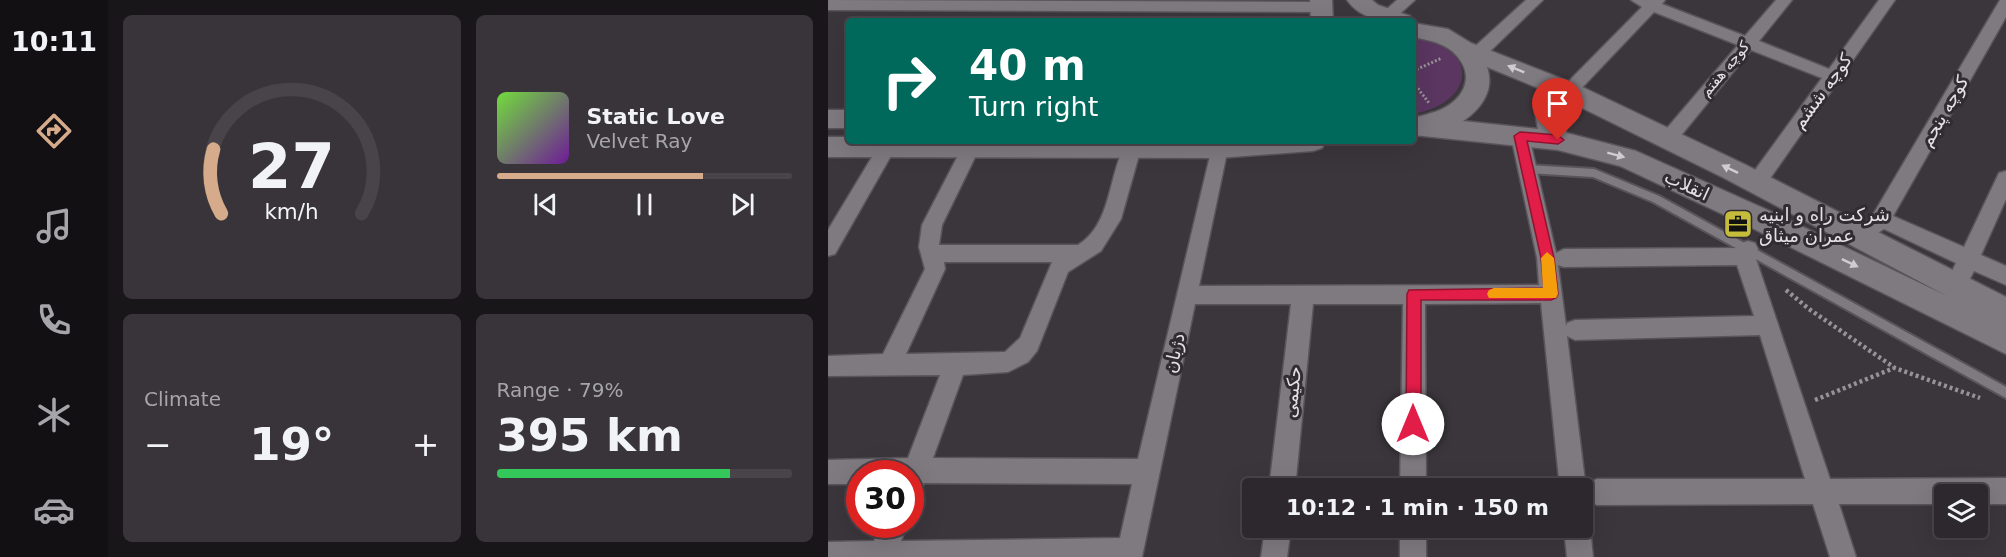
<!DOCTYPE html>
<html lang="en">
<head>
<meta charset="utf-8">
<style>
	:root { --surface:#2c282d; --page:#383439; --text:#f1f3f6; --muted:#a6a6aa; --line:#484449; --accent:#d6ab8b }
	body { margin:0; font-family:"DejaVu Sans",Cairo,sans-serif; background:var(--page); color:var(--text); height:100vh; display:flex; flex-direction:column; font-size:22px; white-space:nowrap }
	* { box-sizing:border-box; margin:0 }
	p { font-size:20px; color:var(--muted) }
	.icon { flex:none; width:33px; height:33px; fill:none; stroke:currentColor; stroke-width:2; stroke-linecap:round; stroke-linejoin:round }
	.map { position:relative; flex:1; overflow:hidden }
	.panel { display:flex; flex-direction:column; gap:15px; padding:15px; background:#181619; width:720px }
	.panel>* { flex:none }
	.guide { position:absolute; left:18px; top:18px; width:570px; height:126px; border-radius:6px; box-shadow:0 6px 24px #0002,0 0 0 2px var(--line); background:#00695c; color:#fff; overflow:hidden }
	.controls { position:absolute; left:1106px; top:484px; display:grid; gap:12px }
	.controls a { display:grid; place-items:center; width:54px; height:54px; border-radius:6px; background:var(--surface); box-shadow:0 6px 24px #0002,0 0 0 2px var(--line); font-size:30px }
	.speed { position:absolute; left:18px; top:460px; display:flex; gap:12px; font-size:30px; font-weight:700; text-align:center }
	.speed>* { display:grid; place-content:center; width:78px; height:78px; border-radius:50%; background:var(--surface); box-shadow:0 6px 24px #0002,0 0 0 2px var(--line); line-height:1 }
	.speed .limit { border:9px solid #d22; background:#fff; color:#111 }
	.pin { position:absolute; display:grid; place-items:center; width:51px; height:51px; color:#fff; margin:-62px -26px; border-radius:50% 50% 50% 0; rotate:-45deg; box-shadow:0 0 6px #0007 }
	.pin .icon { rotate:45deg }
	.me { position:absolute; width:66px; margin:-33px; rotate:0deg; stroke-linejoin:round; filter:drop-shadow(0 0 4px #0008) }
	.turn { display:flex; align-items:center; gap:21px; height:126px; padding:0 24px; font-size:27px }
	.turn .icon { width:78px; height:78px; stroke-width:2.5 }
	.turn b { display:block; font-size:42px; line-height:51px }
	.big { font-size:45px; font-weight:700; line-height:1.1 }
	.panel .tile { flex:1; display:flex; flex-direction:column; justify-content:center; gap:9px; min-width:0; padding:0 21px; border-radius:9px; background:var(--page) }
	.panel .dial { align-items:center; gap:0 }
	.dial svg { height:156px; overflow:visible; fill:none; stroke:var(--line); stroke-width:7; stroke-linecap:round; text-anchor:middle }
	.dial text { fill:var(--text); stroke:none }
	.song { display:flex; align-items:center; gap:18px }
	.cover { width:72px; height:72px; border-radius:9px; background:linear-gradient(135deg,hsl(100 70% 55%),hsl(280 70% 35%)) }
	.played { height:6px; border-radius:3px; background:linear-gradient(90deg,var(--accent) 70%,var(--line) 70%) }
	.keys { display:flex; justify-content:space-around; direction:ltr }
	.heat { display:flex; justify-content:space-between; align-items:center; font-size:33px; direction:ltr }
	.charge { height:9px; border-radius:4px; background:linear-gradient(90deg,#34c759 79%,var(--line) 0) }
	.panel .tiles { flex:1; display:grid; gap:15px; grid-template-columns:repeat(2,1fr) }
	.trip { position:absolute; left:414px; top:478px; width:351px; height:60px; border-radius:6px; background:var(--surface); box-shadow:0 6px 24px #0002,0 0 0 2px var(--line); font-weight:700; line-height:60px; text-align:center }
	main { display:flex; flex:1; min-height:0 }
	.menu { display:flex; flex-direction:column; width:108px; justify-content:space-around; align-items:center; background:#121012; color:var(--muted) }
	.menu .icon { width:42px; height:42px }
	.menu .on { color:var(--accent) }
	.menu b { font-size:27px; color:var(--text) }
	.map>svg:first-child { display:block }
	.green { fill:#5a3661 }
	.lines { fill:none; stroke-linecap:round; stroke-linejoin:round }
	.lane-casing { stroke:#585459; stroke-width:4 }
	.street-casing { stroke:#585459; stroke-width:3 }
	.secondary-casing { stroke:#585459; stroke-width:3 }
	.path-far1 { stroke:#969296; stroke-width:3; stroke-dasharray:2 2; stroke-linecap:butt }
	.path { stroke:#969296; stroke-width:4.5; stroke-dasharray:3 3; stroke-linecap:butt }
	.lane { fill:#7f7980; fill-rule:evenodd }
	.street { fill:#7f7980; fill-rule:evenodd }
	.secondary { fill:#7f7980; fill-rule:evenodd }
	.oneway { fill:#d0cbd0 }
	.route { fill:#e11d48; stroke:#92132f; stroke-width:1.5 }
	.slow { fill:#f59e0b }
	.labels { text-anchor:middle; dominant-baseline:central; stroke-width:6; stroke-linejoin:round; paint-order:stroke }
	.far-street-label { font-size:15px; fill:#e4e0e4; stroke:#312c32 }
	.street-label { font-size:18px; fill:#e4e0e4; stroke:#312c32 }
	.poi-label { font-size:18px; fill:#e4e0e4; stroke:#312c32; text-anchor:start }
</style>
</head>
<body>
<main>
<nav class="menu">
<b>10:11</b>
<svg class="icon on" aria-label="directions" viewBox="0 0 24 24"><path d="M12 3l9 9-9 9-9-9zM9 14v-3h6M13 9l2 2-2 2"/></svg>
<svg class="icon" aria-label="music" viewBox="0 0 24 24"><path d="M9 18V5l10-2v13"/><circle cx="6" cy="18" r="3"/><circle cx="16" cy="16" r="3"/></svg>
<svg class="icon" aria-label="phone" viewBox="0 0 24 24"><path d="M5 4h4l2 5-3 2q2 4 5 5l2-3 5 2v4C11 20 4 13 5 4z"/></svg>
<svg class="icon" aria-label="climate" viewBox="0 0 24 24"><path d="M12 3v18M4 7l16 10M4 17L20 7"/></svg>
<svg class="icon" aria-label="car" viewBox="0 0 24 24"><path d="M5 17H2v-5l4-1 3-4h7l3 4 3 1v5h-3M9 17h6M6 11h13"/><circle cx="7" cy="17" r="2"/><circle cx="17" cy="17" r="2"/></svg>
</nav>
<section class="panel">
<div class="tiles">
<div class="tile dial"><svg viewBox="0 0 100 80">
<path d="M14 69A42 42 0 1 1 86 69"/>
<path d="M14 69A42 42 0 0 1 10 36" stroke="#d6ab8b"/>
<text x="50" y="56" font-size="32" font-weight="700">27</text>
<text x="50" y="72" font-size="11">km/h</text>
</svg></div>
<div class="tile">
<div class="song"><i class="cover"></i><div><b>Static Love</b><p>Velvet Ray</p></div></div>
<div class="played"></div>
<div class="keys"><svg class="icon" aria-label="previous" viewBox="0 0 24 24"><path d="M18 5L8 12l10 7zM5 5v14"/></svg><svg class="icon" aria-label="pause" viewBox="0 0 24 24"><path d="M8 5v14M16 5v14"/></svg><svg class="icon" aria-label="next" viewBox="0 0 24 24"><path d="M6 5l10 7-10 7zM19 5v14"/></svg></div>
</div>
<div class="tile"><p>Climate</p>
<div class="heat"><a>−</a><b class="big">19°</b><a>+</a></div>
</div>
<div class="tile"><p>Range · 79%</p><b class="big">395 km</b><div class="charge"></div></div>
</div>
</section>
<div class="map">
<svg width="1178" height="557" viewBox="0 0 1178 557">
	<rect width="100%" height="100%" fill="#3b363c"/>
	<path class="green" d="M585 39C647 41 654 101 585 114Z"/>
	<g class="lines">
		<g class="lane-casing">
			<path id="lane" d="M700 165 766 169 831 196 1178 387V398L825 202 765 177 700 173 695 169Z"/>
		</g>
		<g class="street-casing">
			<g id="street">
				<path d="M0 0 493 2 501 7 493 12 0 10Z"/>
				<path d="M569 0H587L565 20H553L551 16Z"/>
				<path d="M698 0H715L655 58H643L641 54 643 50Z"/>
				<path d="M803 0H837L834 4 917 36 948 0H964L931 41 1001 69 1051 0H1067L936 187 929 189 922 187 919 182 922 177 994 78 923 50 846 144 840 146 834 144 831 139 834 134 910 45 826 12 747 95H735L732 91 735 87 814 7Z"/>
				<path d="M1172 0H1178V17L1065 216 1136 247 1171 173 1178 171V199L1153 255 1178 266V285L1146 271 1135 292 1128 295 1121 292 1117 286 1128 263 1056 229 1045 236 1038 234 1035 228 1046 213Z"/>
				<path d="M692 129 698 131 701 136 728 253 736 249 911 248 913 243 920 241 927 243 930 249 927 256 1002 479 1178 478V504H1149V495H1116V504H1011L1028 557H1002L985 504 769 505 760 501 756 492 754 497V489H732L713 303 597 304 598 489H572L575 304H485L467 489H441L463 304H367L314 557H0V542L46 541 53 525H79L73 541 292 538 304 484 96 483 91 496 82 499V474H32V484H0V460L80 458 112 375 0 376V356L55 354 97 269 91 247 94 225 137 142 146 141 152 147 114 225 111 245H250C284 224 280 175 298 143L304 141 310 143 313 148 293 219 273 251 240 272 209 351 200 362 180 372 135 375 105 458 310 459 385 143 391 141 397 143 400 148 371 286 711 285 709 258 683 136 686 131ZM116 262H224L192 338 177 352 78 354 117 269ZM730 265 736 267 909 265 926 316 747 320 739 323 738 326ZM932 335 977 479H769L760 483 758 489 739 336 747 340Z"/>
				<path d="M62 141 68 147 7 254 0 256V230L53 142Z"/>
				<path d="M754 517 758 519 762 528 765 557H739L736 528H754Z"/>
				<path d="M437 528H463L459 557H433Z"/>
				<rect x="572" y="528" width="26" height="29"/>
			</g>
		</g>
		<g class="secondary-casing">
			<g id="secondary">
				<path d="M482 0H504L505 21H483Z"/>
				<path d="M519 0H544L550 5 582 16 585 21C562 21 535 23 519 0Z"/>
				<path d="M585 23 620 29 643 43 750 85 916 164 1178 297V354L924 228 792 166 730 150 585 135V117C591 117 597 115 603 113 634 105 652 76 624 51 613 42 599 40 585 37ZM659 67 720 92 707 112 710 129 635 121C653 109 667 90 659 67ZM742 102 896 178 1119 296 944 212 808 151 739 133 734 125 732 112Z"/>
				<rect x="0" y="110" width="21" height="18"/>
				<path d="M0 137H21V141H498L494 148 485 151 391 158 0 157Z"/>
			</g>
		</g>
		<g class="path-far1">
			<path d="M585 71 614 58"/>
			<path d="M585 82 601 103"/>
		</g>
		<g class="path">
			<path d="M958 290 981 309 1067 368 1152 398"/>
			<path d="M987 400 1066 368"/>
		</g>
		<use href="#lane" class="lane"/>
		<use href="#street" class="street"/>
		<use href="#secondary" class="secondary"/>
	</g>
	<defs><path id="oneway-solid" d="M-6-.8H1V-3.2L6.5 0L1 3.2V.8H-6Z" transform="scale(1.5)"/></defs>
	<g class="oneway">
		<use href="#oneway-solid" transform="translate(688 69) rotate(-158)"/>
		<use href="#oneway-solid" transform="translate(788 155) rotate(15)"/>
		<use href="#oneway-solid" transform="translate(902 169) rotate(-154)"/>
		<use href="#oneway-solid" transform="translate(1022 263) rotate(26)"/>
	</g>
	<path class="route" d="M692 132 730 135 736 140 730 144 699 141 726 258 730 294 728 298 723 300H593V424L591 430 585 432 580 430 578 424 579 294 581 290 716 288 713 258 686 136Z"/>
	<path class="slow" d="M719 252 726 258 730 294 728 298H661L659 294 661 290 666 288H715L713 258Z"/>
	<defs>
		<g id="office-square" transform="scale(1.5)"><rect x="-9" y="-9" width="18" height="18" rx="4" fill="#c6bc3c" stroke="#312c32"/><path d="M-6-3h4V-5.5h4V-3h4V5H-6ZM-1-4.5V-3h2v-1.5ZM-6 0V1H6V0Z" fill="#111"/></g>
	</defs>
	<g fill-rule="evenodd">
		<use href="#office-square" x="910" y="224"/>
	</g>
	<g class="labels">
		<g class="far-street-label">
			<text transform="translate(897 69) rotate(-50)">کوچه هفتم</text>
		</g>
		<g class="street-label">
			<text transform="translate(994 91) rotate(-54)">کوچه ششم</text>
			<text transform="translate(1116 111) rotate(-60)">کوچه پنجم</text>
			<text transform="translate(859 185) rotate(25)">انقلاب</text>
			<text transform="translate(346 353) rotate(-77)">دژبان</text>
			<text transform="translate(464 392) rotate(-84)">حکیمی</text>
		</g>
		<g class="poi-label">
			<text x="931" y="214">شرکت راه و ابنیه<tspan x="931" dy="21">عمران میثاق</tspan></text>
		</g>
	</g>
</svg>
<div class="controls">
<a><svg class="icon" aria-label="layers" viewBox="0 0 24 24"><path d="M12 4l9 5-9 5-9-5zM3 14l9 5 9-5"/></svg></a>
</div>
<div class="speed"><div class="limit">30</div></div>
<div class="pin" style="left:730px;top:140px;background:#d93025"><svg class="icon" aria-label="arrive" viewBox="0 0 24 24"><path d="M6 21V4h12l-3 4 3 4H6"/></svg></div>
<svg class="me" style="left:585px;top:424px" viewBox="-20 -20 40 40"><circle r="19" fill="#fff"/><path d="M0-13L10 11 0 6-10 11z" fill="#e11d48"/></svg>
<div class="trip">10:12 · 1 min · 150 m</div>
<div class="guide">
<div class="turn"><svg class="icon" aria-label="right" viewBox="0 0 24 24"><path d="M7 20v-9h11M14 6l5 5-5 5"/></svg><div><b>40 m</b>Turn right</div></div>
</div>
</div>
</main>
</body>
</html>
